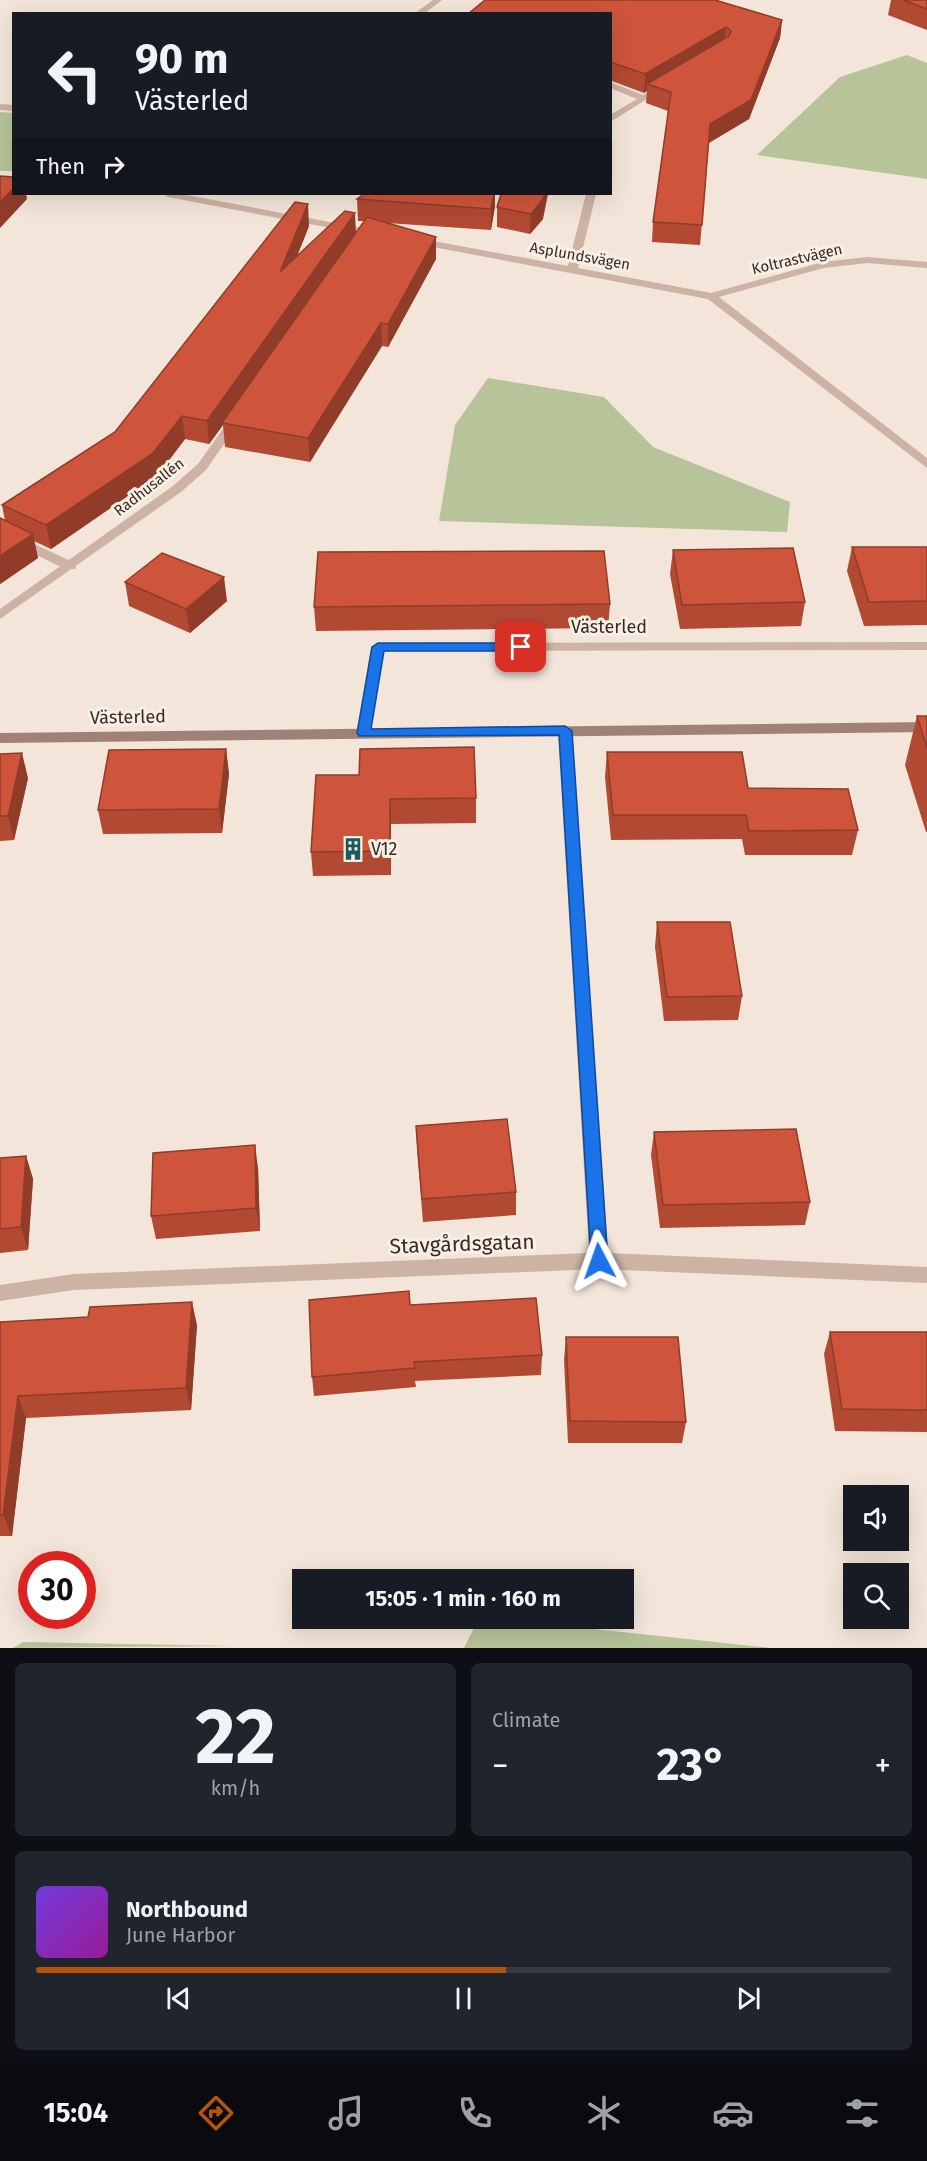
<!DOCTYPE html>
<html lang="en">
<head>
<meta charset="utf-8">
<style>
	:root { --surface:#171b24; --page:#20242c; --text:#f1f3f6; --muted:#9ea1a6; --line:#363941; --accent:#b45309 }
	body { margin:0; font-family:"Fira Sans",sans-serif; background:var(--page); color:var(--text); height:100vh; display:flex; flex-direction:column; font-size:22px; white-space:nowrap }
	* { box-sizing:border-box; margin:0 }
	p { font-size:20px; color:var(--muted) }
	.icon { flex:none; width:33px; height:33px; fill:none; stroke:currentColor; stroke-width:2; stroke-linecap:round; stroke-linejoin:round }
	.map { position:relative; height:1648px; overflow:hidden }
	.details { display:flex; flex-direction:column; gap:15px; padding:15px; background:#0d0f14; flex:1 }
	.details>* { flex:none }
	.guide { position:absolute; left:12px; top:12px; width:600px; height:183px; border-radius:0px; box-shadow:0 6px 24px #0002; background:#171b24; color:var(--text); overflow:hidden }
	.controls { position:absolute; left:843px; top:1485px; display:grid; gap:12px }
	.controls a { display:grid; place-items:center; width:66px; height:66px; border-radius:0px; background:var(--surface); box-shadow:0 6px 24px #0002; font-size:30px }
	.speed { position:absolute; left:18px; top:1551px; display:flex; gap:12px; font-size:30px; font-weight:700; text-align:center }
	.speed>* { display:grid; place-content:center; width:78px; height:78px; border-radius:50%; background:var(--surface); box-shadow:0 6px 24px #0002; line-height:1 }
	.speed .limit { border:9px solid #d22; background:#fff; color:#111 }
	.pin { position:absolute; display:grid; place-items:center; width:51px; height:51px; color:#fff; margin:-26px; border-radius:12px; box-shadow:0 3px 9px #0006 }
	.me { position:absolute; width:66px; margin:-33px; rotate:356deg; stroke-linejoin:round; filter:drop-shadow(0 0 4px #0008) }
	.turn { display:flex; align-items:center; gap:21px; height:126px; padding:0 24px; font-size:27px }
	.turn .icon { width:78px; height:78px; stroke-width:2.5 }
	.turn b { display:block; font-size:42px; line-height:51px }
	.then { display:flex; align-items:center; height:57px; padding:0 24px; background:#0003; gap:12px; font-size:22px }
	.big { font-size:45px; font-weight:700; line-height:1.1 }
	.details .card { flex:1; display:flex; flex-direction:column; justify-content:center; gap:9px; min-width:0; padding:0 21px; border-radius:9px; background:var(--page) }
	.details .dial { align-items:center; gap:0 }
	.dial b { font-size:78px; line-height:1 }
	.song { display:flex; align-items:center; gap:18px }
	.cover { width:72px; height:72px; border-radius:9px; background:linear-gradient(135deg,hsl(260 70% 55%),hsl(300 70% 35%)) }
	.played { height:6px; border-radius:3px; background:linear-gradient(90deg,var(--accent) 55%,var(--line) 55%) }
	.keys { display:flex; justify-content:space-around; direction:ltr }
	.heat { display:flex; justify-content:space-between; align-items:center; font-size:33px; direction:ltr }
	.details .tiles { flex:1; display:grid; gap:15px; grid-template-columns:1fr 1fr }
	.card:last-child { grid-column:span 2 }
	.trip { position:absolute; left:292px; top:1569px; width:342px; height:60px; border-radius:0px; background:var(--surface); box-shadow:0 6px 24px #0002; font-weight:700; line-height:60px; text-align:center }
	.tabs { display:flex; height:96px; justify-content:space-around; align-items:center; background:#090b0e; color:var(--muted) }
	.tabs .icon { width:42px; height:42px }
	.tabs .active { color:var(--accent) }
	.tabs b { font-size:27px; color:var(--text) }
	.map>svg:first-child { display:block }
	.green { fill:#b7c398 }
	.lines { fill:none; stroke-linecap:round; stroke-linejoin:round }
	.lane { fill:#ccb3a4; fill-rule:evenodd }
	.street { fill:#ccb3a4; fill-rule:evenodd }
	.secondary { fill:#9f8275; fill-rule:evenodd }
	.wall { fill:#b14933 }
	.shaded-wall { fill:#903c29 }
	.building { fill:#ce553b; stroke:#903c29; stroke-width:1.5 }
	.route { fill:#1a73e8; stroke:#114b97; stroke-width:1.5 }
	.labels { text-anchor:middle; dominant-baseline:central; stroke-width:6; stroke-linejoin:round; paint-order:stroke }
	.far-street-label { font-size:15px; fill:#362a26; stroke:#faefe5 }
	.street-label { font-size:18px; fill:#362a26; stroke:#faefe5 }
	.poi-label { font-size:18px; fill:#362a26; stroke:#faefe5; text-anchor:start }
	.near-street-label { font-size:21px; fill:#362a26; stroke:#faefe5 }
</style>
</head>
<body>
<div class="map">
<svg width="927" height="1648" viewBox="0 0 927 1648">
	<rect width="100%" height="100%" fill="#f3e5d9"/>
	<g class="green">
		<path d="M907 55 927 63V179L757 155 840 77Z"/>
		<path d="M0 112 13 113V171H0Z"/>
		<path d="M488 378 604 397 653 447 790 502 787 532 439 521 455 425Z"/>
		<path d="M479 1618 502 1619 771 1648H464Z"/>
		<path d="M23 1642 234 1646 13 1648Z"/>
	</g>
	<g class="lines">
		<path class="lane" d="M0 528 75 563 76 566 75 569H65L0 537Z"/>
		<g class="street">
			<path d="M433 0H442L424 14H414Z"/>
			<path d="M610 82 643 95 661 84 668 86 610 122V115L637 99 610 88Z"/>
			<path d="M0 104 14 105V111L0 110Z"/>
			<path d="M163 194H181L378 231 383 234 378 237 168 197Z"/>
			<path d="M586 194H596L578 268 711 293 823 262 867 257 927 262V268L867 263 824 268 719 297 927 458V468L708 299 417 244 412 241 417 238 568 266Z"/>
			<path d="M234 418 240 421 206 470 181 492 0 619V609L173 486 198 464 230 419Z"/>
			<path d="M927 642V650L384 651 371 733 364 738 357 733 371 647 378 643Z"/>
			<path d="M565 726 572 731 608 1253 927 1267V1283L599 1269 74 1290 0 1301V1285L74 1274 589 1253 558 731Z"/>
		</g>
		<path class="secondary" d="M927 722V732L0 743V733Z"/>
	</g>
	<g class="wall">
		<path d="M891 0H927V30L888 15Z"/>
		<path d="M610 14 782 20 780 38 749 119 709 143 700 245 652 242 653 222 668 111 646 103 647 91 644 93 612 81 610 91Z"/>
		<path d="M364 194H495V206L491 230 387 223 436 259 388 347 382 346 310 462 225 447 223 425 209 444 185 439 157 476 51 549 34 541 38 558 0 584V518L5 521 2 505 115 432 309 226 297 256 356 233 364 221H358L357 199Z"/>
		<path d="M501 194 543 219 530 234 497 227V207Z"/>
		<path d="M852 547H927V625L864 626 847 571Z"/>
		<path d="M673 550 805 602 801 626 680 629 670 574Z"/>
		<path d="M125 582 227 601 190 633 129 606Z"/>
		<path d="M610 604 608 628 316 631 314 607Z"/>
		<path d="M917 716H927V832H926L905 765Z"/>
		<path d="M226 749 229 774 222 833 103 834 98 810Z"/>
		<path d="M607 752 748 788 858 830 852 855H745L742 839 611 840 605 777Z"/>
		<path d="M0 754 28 778 14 840 0 841Z"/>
		<path d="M316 775 476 798V823L391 824V875L313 876 311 852Z"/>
		<path d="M657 922 742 996 738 1020 664 1021 655 947Z"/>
		<path d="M416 1126 516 1192V1215L423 1222 417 1149Z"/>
		<path d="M654 1132 810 1202 805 1225 660 1228 651 1155Z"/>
		<path d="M26 1156 33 1179 28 1250 0 1253V1158Z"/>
		<path d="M258 1168 260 1231 156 1239 151 1216Z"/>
		<path d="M410 1305 542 1355 541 1375 415 1381 416 1387 314 1396 312 1377Z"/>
		<path d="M0 1322 197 1325 191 1410 26 1418 12 1536H0Z"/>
		<path d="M830 1332H927V1432L835 1431 824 1354Z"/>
		<path d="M566 1337 686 1422 682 1443H568L564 1360Z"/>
	</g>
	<g class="shaded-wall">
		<path d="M782 20 780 38 749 119 708 143 710 124Z"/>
		<path d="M726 27 724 45 647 84V91L644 93 645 74Z"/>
		<path d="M612 72 611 91H610V73Z"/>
		<path d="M14 188V194H26L27 199 0 228V202Z"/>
		<path d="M494 194H495V206L491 230V209Z"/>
		<path d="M545 194H548L543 219 530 234 531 214Z"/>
		<path d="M308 204 309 226 282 294 280 272Z"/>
		<path d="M355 213 356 235 222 423 223 425 209 444 207 421Z"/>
		<path d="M436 237V259L388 347V324Z"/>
		<path d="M381 323 382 346 310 462 308 438Z"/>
		<path d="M182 416 185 439 157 476 51 549 46 525Z"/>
		<path d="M33 534 38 558 0 584V556Z"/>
		<path d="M224 577 227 601 190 633 186 609Z"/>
		<path d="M226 749 229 774 222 833 219 809Z"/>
		<path d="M22 753 28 778 14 840 8 816Z"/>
		<path d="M390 799 391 824V875L390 851Z"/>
		<path d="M255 1145 258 1168 260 1231 256 1208Z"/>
		<path d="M26 1156 33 1179 28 1250 21 1227Z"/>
		<path d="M192 1302 197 1325 191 1410 186 1388Z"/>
		<path d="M18 1396 26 1418 12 1536 3 1515Z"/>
	</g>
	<g class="building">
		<path d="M485 0H715L782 20 751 100 710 124 702 225 653 222 671 92 647 84 729 36 731 31 726 27 645 74 610 62V14H468Z"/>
		<path d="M903 0H927V9Z"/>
		<path d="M0 176 14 177V188L0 202Z"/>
		<path d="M364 194H494L491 209 357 199Z"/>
		<path d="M501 194H545L543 199 531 214 497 207Z"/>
		<path d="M295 202 308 204 280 272 345 211 355 213 207 421 182 416 153 453 46 525 2 505 115 432Z"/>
		<path d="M367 217 436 237 388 324 381 323 308 438 222 423Z"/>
		<path d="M0 518 33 534 0 556Z"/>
		<path d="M852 547H927V601L869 602Z"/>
		<path d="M793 548 805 602 682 605 673 550Z"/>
		<path d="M604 551 610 604 314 607 318 552Z"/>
		<path d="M162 553 224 577 186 609 125 582Z"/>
		<path d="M917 716H927V748Z"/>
		<path d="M474 747 476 798 390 799V851L311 852 316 775H359L360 749Z"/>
		<path d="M226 749 219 809 98 810 109 750Z"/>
		<path d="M607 752H742L748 788 848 789 858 830 749 831 746 815H613Z"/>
		<path d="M22 753 8 816H0V754Z"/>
		<path d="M657 922H730L742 996 667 997Z"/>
		<path d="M507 1119 516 1192 422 1199 416 1126Z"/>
		<path d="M796 1129 810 1202 663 1205 654 1132Z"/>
		<path d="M255 1145 256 1208 151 1216 153 1153Z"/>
		<path d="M26 1156 21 1227 0 1229V1158Z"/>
		<path d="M409 1291 410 1305 536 1298 542 1355 414 1362 415 1368 312 1377 309 1300Z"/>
		<path d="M192 1302 186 1388 18 1396 3 1515H0V1322L88 1317 90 1307Z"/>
		<path d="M830 1332H927V1410L842 1409Z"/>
		<path d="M566 1337H678L686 1422 570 1421Z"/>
	</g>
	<path class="route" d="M378 643H521L527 647 521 651H384L371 729 565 726 572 731 608 1261 605 1267 599 1269 593 1267 591 1261 559 735 359 736 357 733 372 647Z"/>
	<defs>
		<g id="building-bare" transform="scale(1.8)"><path d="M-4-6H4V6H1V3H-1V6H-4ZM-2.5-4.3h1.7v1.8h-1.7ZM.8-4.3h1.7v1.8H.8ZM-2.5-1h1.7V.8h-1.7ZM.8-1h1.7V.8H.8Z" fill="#195b5b" stroke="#faefe5" stroke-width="2.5" paint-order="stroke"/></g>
	</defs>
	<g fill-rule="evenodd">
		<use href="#building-bare" x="353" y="849"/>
	</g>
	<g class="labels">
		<g class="far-street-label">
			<text transform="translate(580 256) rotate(10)">Asplundsvägen</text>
			<text transform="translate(797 259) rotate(-13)">Koltrastvägen</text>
			<text transform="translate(149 487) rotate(-38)">Radhusallén</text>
		</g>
		<g class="street-label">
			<text x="609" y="627">Västerled</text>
			<text transform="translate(128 717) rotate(-1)">Västerled</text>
		</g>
		<g class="poi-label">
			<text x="371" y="849">V12</text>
		</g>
		<g class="near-street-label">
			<text transform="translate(462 1244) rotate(-2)">Stavgårdsgatan</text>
		</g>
	</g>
</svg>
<div class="controls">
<a><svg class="icon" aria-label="sound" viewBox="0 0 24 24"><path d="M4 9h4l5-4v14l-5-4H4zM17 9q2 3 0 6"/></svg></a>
<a><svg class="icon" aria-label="search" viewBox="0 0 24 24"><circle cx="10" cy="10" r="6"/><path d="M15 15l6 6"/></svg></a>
</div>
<div class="speed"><div class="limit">30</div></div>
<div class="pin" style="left:521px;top:647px;background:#d93025"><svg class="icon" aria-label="arrive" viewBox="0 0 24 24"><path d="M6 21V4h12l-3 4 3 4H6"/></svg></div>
<svg class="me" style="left:599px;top:1261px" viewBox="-20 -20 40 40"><path d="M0-17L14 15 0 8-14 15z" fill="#1a73e8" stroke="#fff" stroke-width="4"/></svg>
<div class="trip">15:05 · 1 min · 160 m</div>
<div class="guide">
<div class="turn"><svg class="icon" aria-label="left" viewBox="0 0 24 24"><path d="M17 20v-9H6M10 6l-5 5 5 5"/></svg><div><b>90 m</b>Västerled</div></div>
<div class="then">Then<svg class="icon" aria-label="right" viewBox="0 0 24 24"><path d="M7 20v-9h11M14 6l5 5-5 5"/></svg></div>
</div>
</div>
<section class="details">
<div class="tiles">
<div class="card dial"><b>22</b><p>km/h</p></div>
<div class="card"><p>Climate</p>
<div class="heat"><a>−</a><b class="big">23°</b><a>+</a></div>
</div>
<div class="card">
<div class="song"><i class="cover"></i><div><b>Northbound</b><p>June Harbor</p></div></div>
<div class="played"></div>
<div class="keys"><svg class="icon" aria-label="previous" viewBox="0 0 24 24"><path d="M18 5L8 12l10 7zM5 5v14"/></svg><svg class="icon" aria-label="pause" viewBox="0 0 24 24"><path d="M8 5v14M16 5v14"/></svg><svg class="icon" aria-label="next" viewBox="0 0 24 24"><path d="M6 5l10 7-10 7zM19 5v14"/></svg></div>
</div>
</div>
</section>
<nav class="tabs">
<b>15:04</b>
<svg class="icon active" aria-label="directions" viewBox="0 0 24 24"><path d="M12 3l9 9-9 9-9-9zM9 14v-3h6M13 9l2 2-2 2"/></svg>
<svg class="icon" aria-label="music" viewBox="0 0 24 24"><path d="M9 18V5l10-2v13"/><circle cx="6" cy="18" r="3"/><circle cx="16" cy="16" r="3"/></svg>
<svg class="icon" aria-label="phone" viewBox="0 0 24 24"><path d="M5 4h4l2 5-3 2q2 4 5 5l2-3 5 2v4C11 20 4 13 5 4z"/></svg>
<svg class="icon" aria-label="climate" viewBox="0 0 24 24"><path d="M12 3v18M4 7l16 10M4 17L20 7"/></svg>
<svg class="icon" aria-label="car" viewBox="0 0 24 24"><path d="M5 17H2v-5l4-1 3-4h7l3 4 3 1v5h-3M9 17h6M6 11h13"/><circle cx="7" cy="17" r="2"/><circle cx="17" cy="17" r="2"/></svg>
<svg class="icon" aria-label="filters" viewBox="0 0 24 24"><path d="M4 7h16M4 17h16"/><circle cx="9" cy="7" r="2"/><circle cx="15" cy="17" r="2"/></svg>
</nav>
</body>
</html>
